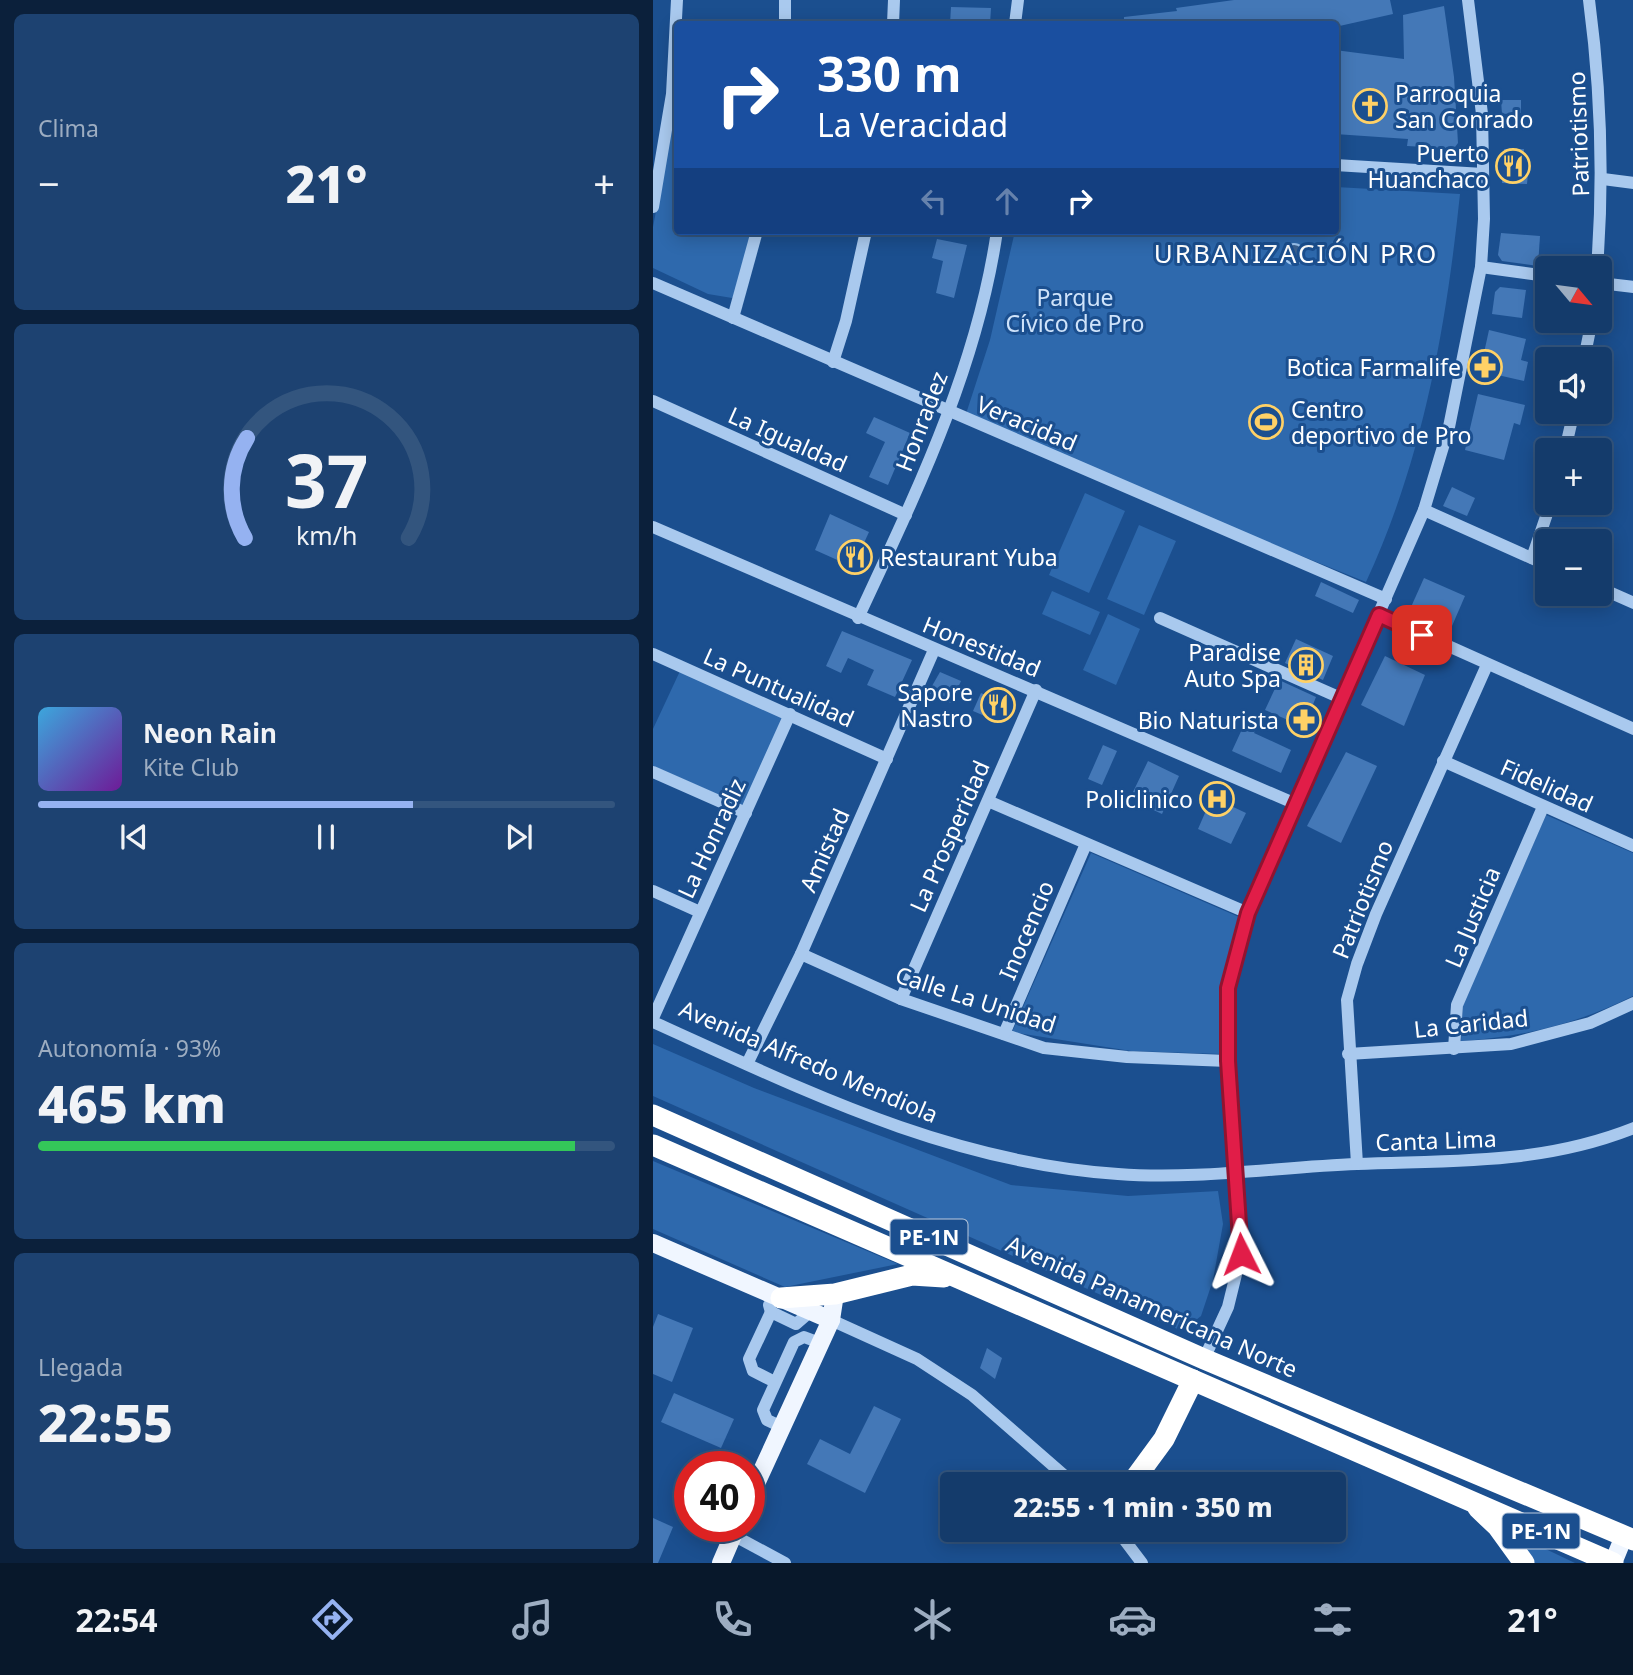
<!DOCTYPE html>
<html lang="es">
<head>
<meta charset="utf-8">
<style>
	:root { --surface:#143b6b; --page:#1d4271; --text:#f1f3f6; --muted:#9dadc1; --line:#33557e; --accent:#95b2f1 }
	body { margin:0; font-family:"Noto Sans",sans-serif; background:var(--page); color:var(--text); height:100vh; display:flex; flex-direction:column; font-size:26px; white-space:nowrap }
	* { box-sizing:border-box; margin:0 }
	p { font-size:23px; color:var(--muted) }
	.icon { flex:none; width:38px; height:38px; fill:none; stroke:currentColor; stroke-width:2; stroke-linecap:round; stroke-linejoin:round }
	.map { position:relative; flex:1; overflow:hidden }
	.drawer { display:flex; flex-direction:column; gap:14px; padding:14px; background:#0b203b; width:653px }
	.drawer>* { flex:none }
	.top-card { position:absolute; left:21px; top:21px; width:665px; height:214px; border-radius:7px; box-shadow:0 4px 18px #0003,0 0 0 2px var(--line); background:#1a4fa0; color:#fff; overflow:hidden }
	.needle { width:46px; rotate:119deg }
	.controls { position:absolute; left:882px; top:256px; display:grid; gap:14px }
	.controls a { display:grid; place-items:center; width:77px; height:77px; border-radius:7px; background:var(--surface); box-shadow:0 4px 18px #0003,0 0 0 2px var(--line); font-size:35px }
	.speed { position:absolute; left:21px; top:1451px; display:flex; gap:14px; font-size:35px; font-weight:700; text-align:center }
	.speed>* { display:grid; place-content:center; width:91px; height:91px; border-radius:50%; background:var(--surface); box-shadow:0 4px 18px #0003,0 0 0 2px var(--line); line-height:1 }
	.speed .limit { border:10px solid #d22; background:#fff; color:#111 }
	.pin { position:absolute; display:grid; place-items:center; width:60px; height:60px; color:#fff; margin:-30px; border-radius:14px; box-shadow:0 4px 10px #0006 }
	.me { position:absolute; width:77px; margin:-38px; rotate:357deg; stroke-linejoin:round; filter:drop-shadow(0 0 5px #0008) }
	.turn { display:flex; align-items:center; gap:24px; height:147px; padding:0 28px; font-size:32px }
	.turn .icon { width:91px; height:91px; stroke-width:2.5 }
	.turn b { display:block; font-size:49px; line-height:60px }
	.lanes { display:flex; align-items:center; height:66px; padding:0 28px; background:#0003; justify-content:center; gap:35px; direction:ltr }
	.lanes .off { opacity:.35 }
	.big { font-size:52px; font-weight:800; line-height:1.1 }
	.drawer .card { flex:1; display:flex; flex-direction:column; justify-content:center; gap:10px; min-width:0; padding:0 24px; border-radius:10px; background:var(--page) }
	.drawer .dial { align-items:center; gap:0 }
	.dial svg { height:182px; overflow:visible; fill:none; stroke:var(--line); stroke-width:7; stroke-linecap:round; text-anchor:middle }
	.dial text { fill:var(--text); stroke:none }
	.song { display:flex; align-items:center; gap:21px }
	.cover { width:84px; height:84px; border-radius:10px; background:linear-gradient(135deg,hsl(200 70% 55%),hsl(280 70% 35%)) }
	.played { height:7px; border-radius:4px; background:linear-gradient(90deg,var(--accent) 65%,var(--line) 65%) }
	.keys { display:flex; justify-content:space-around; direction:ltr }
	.heat { display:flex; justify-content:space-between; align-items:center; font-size:38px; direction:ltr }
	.charge { height:10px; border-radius:5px; background:linear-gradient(90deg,#34c759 93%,var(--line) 0) }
	.trip { position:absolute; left:287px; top:1472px; width:406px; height:70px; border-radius:7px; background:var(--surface); box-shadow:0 4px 18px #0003,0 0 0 2px var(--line); font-weight:800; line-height:70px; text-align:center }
	.menu { display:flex; height:112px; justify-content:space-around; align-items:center; background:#08182b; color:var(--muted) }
	.menu .icon { width:49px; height:49px }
	.menu .current { color:var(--accent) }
	.menu b { font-size:32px; color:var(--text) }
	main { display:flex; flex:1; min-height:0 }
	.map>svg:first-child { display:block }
	.green { fill:#2e69ad }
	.water { fill:#3c6290; stroke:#9cc4f0; stroke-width:2 }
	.building { fill:#4478b7 }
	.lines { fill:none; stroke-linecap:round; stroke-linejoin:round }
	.minor { stroke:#a9c9ee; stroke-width:12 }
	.major { stroke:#f0f6ff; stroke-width:18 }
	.highway { stroke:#fff; stroke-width:21 }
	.route-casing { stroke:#92132f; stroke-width:18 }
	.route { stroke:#e11d48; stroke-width:12 }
	.labels { text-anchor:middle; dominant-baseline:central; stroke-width:6; stroke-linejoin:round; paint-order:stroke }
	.shield { fill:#1b4f8f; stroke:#bbcadd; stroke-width:2 }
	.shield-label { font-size:21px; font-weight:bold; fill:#fff }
	.poi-label { font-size:23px; fill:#fff; stroke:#1b4f8f; text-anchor:end }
	.street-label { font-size:23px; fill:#fff; stroke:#1b4f8f }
	.park-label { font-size:23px; fill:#cfe3fa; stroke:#1b4f8f }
	.quarter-label { font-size:26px; letter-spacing:2px; fill:#fff; stroke:#1b4f8f }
</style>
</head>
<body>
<main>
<section class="drawer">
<div class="card"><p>Clima</p>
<div class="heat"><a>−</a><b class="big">21°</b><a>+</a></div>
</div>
<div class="card dial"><svg viewBox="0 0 100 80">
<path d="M14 69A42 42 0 1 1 86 69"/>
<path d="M14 69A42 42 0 0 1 15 25" stroke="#95b2f1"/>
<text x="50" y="56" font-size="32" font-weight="700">37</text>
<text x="50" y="72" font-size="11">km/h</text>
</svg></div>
<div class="card">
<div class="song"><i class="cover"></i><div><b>Neon Rain</b><p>Kite Club</p></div></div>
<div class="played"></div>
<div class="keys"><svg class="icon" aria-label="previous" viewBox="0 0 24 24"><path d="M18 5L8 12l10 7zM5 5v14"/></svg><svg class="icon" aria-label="pause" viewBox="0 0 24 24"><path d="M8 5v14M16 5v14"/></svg><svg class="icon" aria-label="next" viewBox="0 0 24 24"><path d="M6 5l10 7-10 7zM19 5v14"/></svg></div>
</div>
<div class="card"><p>Autonomía · 93%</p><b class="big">465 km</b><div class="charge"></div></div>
<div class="card"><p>Llegada</p><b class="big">22:55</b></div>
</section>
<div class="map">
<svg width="981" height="1563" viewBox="0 0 981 1563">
	<rect width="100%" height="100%" fill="#1b4f8f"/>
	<g class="green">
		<path d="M24 100V231H102L85 291 79 298 55 294 0 268V227Z"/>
		<path d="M683 187 807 194C793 328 770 459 713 582L311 420 337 340 362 231H682Z"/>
		<path d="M432 493 472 511 436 593 396 575Z"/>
		<path d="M486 525 523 541 491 615 454 599Z"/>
		<path d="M399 591 447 612 437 635 389 614Z"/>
		<path d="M455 614 487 629 463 685 430 670Z"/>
		<path d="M27 671 130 716 91 806 0 766V729Z"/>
		<path d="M893 815 980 853V996C924 1024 870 1037 808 1041L810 1005Z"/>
		<path d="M438 853 586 917C574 964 567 1006 568 1054L478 1051 359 1032Z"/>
		<path d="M0 1044 101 1088 358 1185 475 1196 565 1191 570 1224 560 1280 548 1316 529 1331 0 1096Z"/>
		<path d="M0 1161 245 1264 132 1287 0 1229Z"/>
		<path d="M863 1535 922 1563H878Z"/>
	</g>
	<circle class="water" cx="641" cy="254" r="10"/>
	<g class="building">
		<path d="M581 0H737L740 14 682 27V24H471V17L524 11 523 8Z"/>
		<path d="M791 6 801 77 805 143 802 147 790 148 754 146 755 139 682 134V50L751 59 750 15Z"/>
		<path d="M298 7 338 8 337 24H297Z"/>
		<path d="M848 100H868V113L849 114Z"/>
		<path d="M851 149H871L870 173H875L874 184 849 183Z"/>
		<path d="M848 233 887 236 885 266 849 261 845 255Z"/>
		<path d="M284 239 314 245 301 298 283 293 290 261 279 258Z"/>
		<path d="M847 287 873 290 869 318 839 314 842 292Z"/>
		<path d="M836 330 873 339 868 360 875 362 871 381 827 371Z"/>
		<path d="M825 394 872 405 867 425 861 423 851 460 812 450Z"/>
		<path d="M221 417 257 433 235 485 216 477 232 442 213 433Z"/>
		<path d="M799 487 822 498 814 516 790 506Z"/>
		<path d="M177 514 216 532 200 567 162 550Z"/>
		<path d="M771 578 812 596 799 626 758 607Z"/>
		<path d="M668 582 706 600 700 613 662 596Z"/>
		<path d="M189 631 259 660 242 697 214 685 221 670 195 658 188 673 173 666Z"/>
		<path d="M643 639 680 656 670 680 632 663Z"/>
		<path d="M732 656 772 675 751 726 708 705Z"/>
		<path d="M287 672 308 681 298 703 275 693Z"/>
		<path d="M626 680 663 697 651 727 612 710Z"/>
		<path d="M328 693 356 705 348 723 320 711Z"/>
		<path d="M596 714 608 720 601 733 638 750 628 773 579 751Z"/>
		<path d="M450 745 464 751 449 785 435 779Z"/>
		<path d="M693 752 724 766 688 843 654 826Z"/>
		<path d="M495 761 526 776 509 814 492 806 495 801 479 794Z"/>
		<path d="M562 790 579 798 576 805 593 813 578 844 545 829Z"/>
		<path d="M5 1314 40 1328 19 1382 0 1374V1327Z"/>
		<path d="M334 1348 349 1358 342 1379 327 1368Z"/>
		<path d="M21 1393 81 1419 68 1448 8 1422Z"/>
		<path d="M221 1406 248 1419 212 1493 154 1464 167 1439 197 1454Z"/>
		<path d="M0 1518 20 1527 5 1563H0Z"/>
	</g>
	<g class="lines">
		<g class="minor">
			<path d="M132 0V24"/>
			<path d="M936 0C948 90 951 177 944 268"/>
			<path d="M240 24 241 0"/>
			<path d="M362 24 365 0"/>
			<path d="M682 165 830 174"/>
			<path d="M950 179 981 183"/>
			<path d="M0 207 19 94 24 0"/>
			<path d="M828 267 894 276"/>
			<path d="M0 283 733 599"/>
			<path d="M947 283 981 287"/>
			<path d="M80 318 104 231"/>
			<path d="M931 359 939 320"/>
			<path d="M180 362 193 321 213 231"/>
			<path d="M0 401 253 515"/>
			<path d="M912 450 921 411"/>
			<path d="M771 510 894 565"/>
			<path d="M0 527 643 804"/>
			<path d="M879 558 898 502"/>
			<path d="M947 588 981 603"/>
			<path d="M726 615 981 729"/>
			<path d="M205 618C263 493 324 369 344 231"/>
			<path d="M507 618 690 699"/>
			<path d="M0 654 234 759"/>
			<path d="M790 761 981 846"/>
			<path d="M0 772 93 813"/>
			<path d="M335 801 595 913"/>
			<path d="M0 891 47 912"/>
			<path d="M148 954 248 999 391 1048 474 1057 575 1061"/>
			<path d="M248 999 383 690"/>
			<path d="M0 1018 137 714"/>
			<path d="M0 1022C153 1091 294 1162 465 1174 544 1180 625 1167 704 1164 801 1160 888 1165 981 1128"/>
			<path d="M351 1034 433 844"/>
			<path d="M801 1049 804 1005 890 807"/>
			<path d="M695 1054 858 1044 937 1023 981 1003"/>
			<path d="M94 1064 148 954 281 650"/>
			<path d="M704 1164 694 1000 704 964 723 914 834 665"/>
			<path d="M116 1305 118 1312 143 1324 158 1311"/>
			<path d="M118 1312 96 1359 100 1371 122 1382"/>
			<path d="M178 1320 264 1359 319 1395 421 1484"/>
			<path d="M551 1359 575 1307 588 1254 575 1061V988L595 913 771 510 796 427 828 267 831 219 829 114 815 0"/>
			<path d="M129 1427 114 1420 110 1410 141 1342 151 1337 167 1343"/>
			<path d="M464 1530 489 1563"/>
			<path d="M80 1535 132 1563"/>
		</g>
		<g class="major">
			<path d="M0 1243 178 1320"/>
			<path d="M96 1499 178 1320 182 1294"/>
			<path d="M68 1563 84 1526"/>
			<path d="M960 1563 971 1536"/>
		</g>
		<g class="highway">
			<path d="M0 1115 551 1359 981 1540"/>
			<path d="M0 1145 960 1563"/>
			<path d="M128 1298 182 1294 259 1275 291 1277"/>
			<path d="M478 1484 511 1439 540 1380"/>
			<path d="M825 1508 845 1527 871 1563"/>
		</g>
	</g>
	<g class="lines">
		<g class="route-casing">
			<path id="route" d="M588 1254 575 1061V988L595 913 726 615 769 635"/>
		</g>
		<use href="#route" class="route"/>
	</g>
	<defs>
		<g id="church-ring" transform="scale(1.75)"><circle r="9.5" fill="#1b4f8f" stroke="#ffd166" stroke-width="1.5"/><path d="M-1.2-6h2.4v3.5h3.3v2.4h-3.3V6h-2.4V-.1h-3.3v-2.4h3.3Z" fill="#ffd166"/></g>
		<g id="restaurant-ring" transform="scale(1.75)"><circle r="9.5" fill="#1b4f8f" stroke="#ffd166" stroke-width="1.5"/><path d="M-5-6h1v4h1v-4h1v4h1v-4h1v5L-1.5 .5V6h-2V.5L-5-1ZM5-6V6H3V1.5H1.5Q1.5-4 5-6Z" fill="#ffd166"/></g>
		<g id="pharmacy-ring" transform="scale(1.75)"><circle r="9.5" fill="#1b4f8f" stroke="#ffd166" stroke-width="1.5"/><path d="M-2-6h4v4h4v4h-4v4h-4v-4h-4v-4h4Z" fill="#ffd166"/></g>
		<g id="stadium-ring" transform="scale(1.75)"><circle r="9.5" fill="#1b4f8f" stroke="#ffd166" stroke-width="1.5"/><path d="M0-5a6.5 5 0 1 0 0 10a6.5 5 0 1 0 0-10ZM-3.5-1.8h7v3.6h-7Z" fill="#ffd166"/></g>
		<g id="building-ring" transform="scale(1.75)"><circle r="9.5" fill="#1b4f8f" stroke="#ffd166" stroke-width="1.5"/><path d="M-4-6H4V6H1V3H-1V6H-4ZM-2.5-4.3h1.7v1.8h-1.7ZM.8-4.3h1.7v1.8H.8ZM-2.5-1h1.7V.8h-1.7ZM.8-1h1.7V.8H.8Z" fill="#ffd166"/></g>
		<g id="hospital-ring" transform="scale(1.75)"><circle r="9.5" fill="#1b4f8f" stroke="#ffd166" stroke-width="1.5"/><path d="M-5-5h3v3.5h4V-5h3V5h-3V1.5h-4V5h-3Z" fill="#ffd166"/></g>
	</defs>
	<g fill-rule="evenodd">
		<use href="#church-ring" x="717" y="106"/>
		<use href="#restaurant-ring" x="860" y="166"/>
		<use href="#pharmacy-ring" x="832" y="367"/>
		<use href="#stadium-ring" x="613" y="422"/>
		<use href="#restaurant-ring" x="202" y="557"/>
		<use href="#building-ring" x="653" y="665"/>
		<use href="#restaurant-ring" x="345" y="705"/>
		<use href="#pharmacy-ring" x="651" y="720"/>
		<use href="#hospital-ring" x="564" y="799"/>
	</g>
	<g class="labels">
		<g class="shield">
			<rect x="237.5" y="1219.5" width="77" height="35" rx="5"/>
			<rect x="849.5" y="1513.5" width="77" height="35" rx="5"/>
		</g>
		<g class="shield-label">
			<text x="276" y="1237">PE-1N</text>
			<text x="888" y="1531">PE-1N</text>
		</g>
		<g class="poi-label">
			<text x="742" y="93" text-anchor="start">Parroquia<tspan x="742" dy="26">San Conrado</tspan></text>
			<text x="836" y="153">Puerto<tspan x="836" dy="26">Huanchaco</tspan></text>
			<text x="808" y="367">Botica Farmalife</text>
			<text x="638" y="409" text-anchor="start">Centro<tspan x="638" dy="26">deportivo de Pro</tspan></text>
			<text x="227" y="557" text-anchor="start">Restaurant Yuba</text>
			<text x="628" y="652">Paradise<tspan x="628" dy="26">Auto Spa</tspan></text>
			<text x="320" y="692">Sapore<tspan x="320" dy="26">Nastro</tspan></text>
			<text x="626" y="720">Bio Naturista</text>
			<text x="540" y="799">Policlinico</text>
		</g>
		<g class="street-label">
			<text transform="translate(925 134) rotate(-92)">Patriotismo</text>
			<text transform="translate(268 421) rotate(-69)">Honradez</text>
			<text transform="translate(374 423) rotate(23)">Veracidad</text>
			<text transform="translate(135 439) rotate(24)">La Igualdad</text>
			<text transform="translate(329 646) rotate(22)">Honestidad</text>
			<text transform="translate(126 687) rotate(24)">La Puntualidad</text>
			<text transform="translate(894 785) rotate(24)">Fidelidad</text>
			<text transform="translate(296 836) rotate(-66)">La Prosperidad</text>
			<text transform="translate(58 838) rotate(-65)">La Honradiz</text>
			<text transform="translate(171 850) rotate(-66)">Amistad</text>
			<text transform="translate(709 899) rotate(-68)">Patriotismo</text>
			<text transform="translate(819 917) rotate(-67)">La Justicia</text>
			<text transform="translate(373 930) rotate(-67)">Inocencio</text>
			<text transform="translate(323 999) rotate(18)">Calle La Unidad</text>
			<text transform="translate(818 1023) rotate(-6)">La Caridad</text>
			<text transform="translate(156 1061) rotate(23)">Avenida Alfredo Mendiola</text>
			<text transform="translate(783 1140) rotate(-2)">Canta Lima</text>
			<text transform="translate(499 1306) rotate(24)">Avenida Panamericana Norte</text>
		</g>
		<g class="park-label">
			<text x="422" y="297">Parque<tspan x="422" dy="26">Cívico de Pro</tspan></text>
		</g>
		<g class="quarter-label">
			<text x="643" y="253">URBANIZACIÓN PRO</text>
		</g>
	</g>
</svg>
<div class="controls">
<a><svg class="needle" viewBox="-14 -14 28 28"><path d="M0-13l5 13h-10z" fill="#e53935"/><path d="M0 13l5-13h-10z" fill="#9dadc1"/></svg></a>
<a><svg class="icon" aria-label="sound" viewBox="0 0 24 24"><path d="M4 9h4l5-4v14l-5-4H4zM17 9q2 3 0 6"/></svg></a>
<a>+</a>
<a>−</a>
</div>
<div class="speed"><div class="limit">40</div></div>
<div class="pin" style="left:769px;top:635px;background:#d93025"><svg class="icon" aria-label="arrive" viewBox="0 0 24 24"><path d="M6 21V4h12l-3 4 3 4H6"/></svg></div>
<svg class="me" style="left:588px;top:1254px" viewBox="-20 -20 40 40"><path d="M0-17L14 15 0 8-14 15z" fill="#e11d48" stroke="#fff" stroke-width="4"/></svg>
<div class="trip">22:55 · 1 min · 350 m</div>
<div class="top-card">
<div class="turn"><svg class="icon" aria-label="right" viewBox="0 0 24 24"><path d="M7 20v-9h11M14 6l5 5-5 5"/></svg><div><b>330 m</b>La Veracidad</div></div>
<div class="lanes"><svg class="icon off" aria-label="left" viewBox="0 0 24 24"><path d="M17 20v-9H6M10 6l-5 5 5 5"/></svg><svg class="icon off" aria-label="ahead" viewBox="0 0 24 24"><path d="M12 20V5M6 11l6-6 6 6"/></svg><svg class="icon" aria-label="right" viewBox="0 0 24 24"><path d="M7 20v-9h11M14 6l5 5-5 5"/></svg></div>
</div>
</div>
</main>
<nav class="menu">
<b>22:54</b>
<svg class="icon current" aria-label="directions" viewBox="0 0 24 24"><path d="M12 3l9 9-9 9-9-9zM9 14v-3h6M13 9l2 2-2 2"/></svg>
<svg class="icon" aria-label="music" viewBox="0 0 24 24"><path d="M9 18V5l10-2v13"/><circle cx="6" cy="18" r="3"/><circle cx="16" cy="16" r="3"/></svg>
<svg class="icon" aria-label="phone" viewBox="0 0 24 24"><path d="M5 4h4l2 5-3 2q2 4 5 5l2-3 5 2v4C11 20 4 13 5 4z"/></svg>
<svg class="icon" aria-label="climate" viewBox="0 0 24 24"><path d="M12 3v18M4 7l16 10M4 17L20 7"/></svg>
<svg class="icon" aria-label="car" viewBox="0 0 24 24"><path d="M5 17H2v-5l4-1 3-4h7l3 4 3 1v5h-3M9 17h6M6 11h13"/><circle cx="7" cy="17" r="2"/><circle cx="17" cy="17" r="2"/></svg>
<svg class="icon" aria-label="filters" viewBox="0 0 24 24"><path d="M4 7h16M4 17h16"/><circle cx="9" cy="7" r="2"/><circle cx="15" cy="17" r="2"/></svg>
<b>21°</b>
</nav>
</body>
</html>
